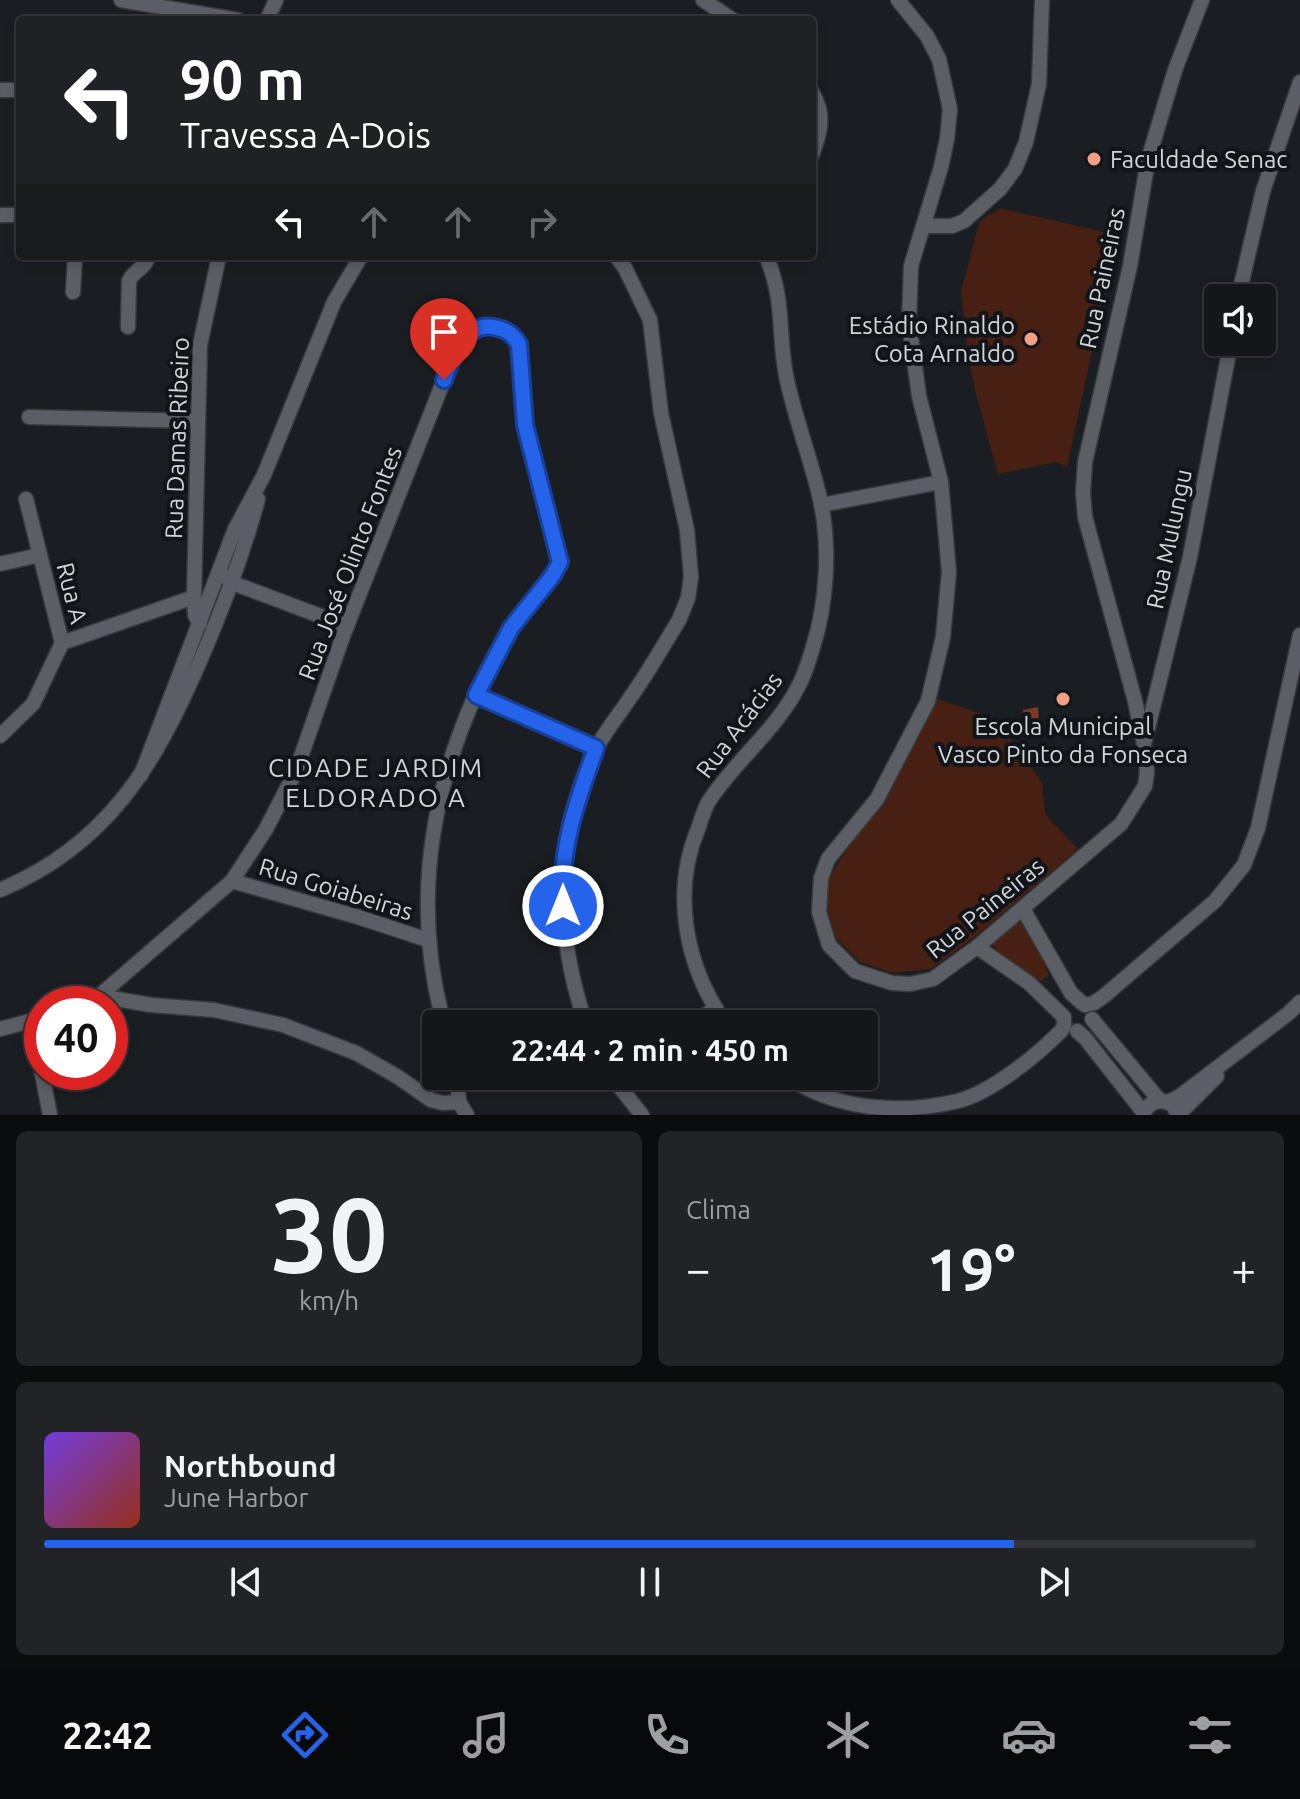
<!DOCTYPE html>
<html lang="pt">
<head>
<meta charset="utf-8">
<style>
	:root { --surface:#14161a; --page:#212327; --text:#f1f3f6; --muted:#9d9fa2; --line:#333539; --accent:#2563eb }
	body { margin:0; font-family:Ubuntu,sans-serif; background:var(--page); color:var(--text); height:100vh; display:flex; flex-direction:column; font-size:30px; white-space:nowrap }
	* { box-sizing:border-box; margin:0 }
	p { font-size:26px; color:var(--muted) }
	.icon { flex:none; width:44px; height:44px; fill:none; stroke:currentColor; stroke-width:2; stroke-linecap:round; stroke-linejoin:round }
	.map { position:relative; height:1115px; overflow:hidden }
	.drawer { display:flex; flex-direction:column; gap:16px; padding:16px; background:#0b0c0e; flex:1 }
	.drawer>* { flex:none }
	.banner { position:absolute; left:16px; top:16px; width:800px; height:244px; border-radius:8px; box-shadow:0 4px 12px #0003,0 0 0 2px var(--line); background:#202124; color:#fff; overflow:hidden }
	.buttons { position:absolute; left:1204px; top:284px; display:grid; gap:16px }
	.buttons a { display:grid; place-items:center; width:72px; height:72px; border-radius:8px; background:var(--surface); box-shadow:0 4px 12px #0003,0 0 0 2px var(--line); font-size:40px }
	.speed { position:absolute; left:24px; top:986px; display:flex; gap:16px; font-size:40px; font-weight:700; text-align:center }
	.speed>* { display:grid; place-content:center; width:104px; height:104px; border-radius:50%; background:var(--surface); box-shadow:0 4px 12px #0003,0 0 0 2px var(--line); line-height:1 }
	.speed .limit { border:12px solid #d22; background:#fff; color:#111 }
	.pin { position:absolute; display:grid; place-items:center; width:68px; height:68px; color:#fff; margin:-82px -34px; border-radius:50% 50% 50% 0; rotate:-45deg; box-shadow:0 0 8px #0007 }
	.pin .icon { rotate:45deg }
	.me { position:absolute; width:88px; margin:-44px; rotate:0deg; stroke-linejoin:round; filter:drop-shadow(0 0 6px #0008) }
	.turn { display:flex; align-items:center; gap:28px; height:168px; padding:0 32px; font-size:36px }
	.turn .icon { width:104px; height:104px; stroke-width:2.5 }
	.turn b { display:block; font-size:56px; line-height:68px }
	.lanes { display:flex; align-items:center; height:76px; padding:0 32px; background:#0003; justify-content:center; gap:40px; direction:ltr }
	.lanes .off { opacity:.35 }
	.big { font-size:60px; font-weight:600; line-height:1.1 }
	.drawer .tile { flex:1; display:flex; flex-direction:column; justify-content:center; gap:12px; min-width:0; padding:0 28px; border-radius:12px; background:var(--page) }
	.drawer .dial { align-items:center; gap:0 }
	.dial b { font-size:104px; line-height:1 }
	.song { display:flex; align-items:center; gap:24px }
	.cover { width:96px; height:96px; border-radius:12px; background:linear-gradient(135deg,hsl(260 70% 55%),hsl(10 70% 35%)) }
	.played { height:8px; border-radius:4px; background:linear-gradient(90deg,var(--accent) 80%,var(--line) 80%) }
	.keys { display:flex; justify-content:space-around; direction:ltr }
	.heat { display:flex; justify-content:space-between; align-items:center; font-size:44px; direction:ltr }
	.drawer .tiles { flex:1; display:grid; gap:16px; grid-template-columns:1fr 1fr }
	.tile:last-child { grid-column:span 2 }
	.trip { position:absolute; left:422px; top:1010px; width:456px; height:80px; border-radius:8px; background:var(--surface); box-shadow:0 4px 12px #0003,0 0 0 2px var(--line); font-weight:600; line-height:80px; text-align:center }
	.dock { display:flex; height:128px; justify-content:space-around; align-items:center; background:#08090a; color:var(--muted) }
	.dock .icon { width:56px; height:56px }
	.dock .current { color:var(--accent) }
	.dock b { font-size:36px; color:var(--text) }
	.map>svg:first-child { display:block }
	.green { fill:#471f13 }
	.water { fill:#7a3825 }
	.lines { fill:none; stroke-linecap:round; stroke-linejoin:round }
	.minor-casing { stroke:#37393d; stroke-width:17 }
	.minor { stroke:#5b5f65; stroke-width:14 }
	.route-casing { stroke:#184099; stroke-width:20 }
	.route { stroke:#2563eb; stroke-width:14 }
	.poi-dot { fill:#f39f86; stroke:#111519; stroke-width:3 }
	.labels { text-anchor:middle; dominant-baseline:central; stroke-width:8; stroke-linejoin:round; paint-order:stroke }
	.poi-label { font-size:24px; fill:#d2d5d8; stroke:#111519; text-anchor:start }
	.street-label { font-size:24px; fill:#d2d5d8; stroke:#111519 }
	.neighbourhood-label { font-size:26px; letter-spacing:2px; fill:#cfd3da; stroke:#111519 }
</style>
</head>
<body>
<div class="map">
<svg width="1300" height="1115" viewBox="0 0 1300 1115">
	<rect width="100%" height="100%" fill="#1a1e22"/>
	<g class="green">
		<path d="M1000 208 1117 235 1067 467 1057 462 998 474 975 390 968 353 961 292 979 222Z"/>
		<path d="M938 699 996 719 1042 782 1045 814 1078 849 977 935 931 969 893 973 860 962 836 938 827 909 829 878 852 841 884 804Z"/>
		<path d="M1020 921 1031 934 1049 975 1042 981C1021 973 1006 960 991 944Z"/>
	</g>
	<path class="water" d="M1038 707 1040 734 1024 736 1023 710Z"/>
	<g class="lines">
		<g class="minor-casing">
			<g id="minor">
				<path d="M121 0 238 20"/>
				<path d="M703 0 733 20"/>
				<path d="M898 0 927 36 939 59 950 109 947 139 941 167 911 266 909 323 919 396 941 482 949 572 943 637 928 701 877 799 828 859 821 878 819 912 829 945 855 971 892 983 910 984 933 979 977 947 1121 824 1145 786 1147 772 1144 744 1135 701 1085 517 1083 493 1085 462 1130 266 1148 160 1175 70 1202 0"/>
				<path d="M267 20 276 0"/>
				<path d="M0 90H20"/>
				<path d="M812 92C825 114 821 131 812 155"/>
				<path d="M0 215H20"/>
				<path d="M923 226H952L964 221 1000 189 1015 169 1026 142 1039 84 1042 0"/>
				<path d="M73 292 75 256"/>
				<path d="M1238 298 1263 191 1300 82"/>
				<path d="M128 327 129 281C133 270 146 269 148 256"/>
				<path d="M29 417 197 421"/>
				<path d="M26 499 62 643"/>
				<path d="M821 505 941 482"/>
				<path d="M0 564 40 555"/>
				<path d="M226 576 230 582 347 626"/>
				<path d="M200 624 195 615 194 597 200 345 219 256"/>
				<path d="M476 695 596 748"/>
				<path d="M0 736 33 704 62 643 194 597"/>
				<path d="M1145 740 1190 557 1231 342"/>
				<path d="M141 775 235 529 264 475 334 302 361 256"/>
				<path d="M232 881 358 917 428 940"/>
				<path d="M0 890C108 845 156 763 200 661 223 608 243 554 258 499"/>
				<path d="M1023 909 1071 993 1082 1003"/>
				<path d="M977 947 1029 983 1064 1017"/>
				<path d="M99 996 151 1005 214 1010 283 1025 356 1053 398 1077 431 1100 443 1103 459 1102"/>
				<path d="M79 1004 99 996 232 881 266 829 296 771 343 636 455 352C472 328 499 311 519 344L525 425 560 562C547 587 524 606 509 630 438 752 406 886 444 1024"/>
				<path d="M1085 1005 1094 1003 1104 996 1215 901 1244 865 1258 828 1300 635"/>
				<path d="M1092 1019 1160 1101"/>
				<path d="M32 1022 50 1115"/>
				<path d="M586 1024C555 935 553 835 596 749 605 731 619 715 630 698 648 673 663 646 679 620L688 598 691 577 687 530 661 413 650 320 625 268 616 256"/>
				<path d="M691 1024 715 1009"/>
				<path d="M726 1024C686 968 671 894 698 829 701 820 704 809 709 801 735 761 776 730 798 687 805 675 809 660 813 647 827 603 830 548 821 503 812 462 796 422 787 380 777 336 786 302 766 256"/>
				<path d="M0 1029 42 1018"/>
				<path d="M1077 1031 1085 1038 1144 1113"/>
				<path d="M457 1076 459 1102 467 1115"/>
				<path d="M611 1076 642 1115"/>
				<path d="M785 1076C837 1110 898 1115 958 1101 992 1092 1036 1056 1061 1031L1064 1026V1020"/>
				<path d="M1168 1102 1180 1096 1289 1013 1300 1002"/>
				<path d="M1143 1115C1148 1102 1160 1097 1173 1105L1178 1115 1217 1076"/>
			</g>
		</g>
		<use href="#minor" class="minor"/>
	</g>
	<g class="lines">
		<g class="route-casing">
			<path id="route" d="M444 380C452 359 464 322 493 327 505 329 512 333 519 344L525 425 560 562 553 575 511 628 476 695 596 748C577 800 559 850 563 906"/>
		</g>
		<use href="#route" class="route"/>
	</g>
	<g class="poi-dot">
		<circle cx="1094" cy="159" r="8"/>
		<circle cx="1031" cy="339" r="8"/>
		<circle cx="1063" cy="699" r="8"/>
	</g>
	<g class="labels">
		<g class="poi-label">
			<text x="1110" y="159">Faculdade Senac</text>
			<text x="1015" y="325" text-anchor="end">Estádio Rinaldo<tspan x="1015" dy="28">Cota Arnaldo</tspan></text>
			<text x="1063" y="726" text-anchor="middle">Escola Municipal<tspan x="1063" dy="28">Vasco Pinto da Fonseca</tspan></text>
		</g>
		<g class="street-label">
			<text transform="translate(1102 278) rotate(-78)">Rua Paineiras</text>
			<text transform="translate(177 438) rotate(-88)">Rua Damas Ribeiro</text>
			<text transform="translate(1169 539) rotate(-78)">Rua Mulungu</text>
			<text transform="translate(350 563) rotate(-69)">Rua José Olinto Fontes</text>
			<text transform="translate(72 593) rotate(76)">Rua A</text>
			<text transform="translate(739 725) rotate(-53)">Rua Acácias</text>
			<text transform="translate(336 889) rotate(17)">Rua Goiabeiras</text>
			<text transform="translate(985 908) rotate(-39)">Rua Paineiras</text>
		</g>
		<g class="neighbourhood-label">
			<text x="376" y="767">CIDADE JARDIM<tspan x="376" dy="30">ELDORADO A</tspan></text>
		</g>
	</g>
</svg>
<div class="buttons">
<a><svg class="icon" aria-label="sound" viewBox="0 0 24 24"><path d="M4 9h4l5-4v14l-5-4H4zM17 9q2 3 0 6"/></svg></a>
</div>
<div class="speed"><div class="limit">40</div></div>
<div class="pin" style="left:444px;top:380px;background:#d93025"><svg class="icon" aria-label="arrive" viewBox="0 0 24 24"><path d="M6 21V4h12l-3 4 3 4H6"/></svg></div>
<svg class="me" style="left:563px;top:906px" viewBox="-20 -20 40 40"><circle r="17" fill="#2563eb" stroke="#fff" stroke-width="3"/><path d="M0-11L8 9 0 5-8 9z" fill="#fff"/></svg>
<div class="trip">22:44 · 2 min · 450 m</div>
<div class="banner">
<div class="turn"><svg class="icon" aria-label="left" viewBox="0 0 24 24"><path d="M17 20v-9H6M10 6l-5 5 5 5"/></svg><div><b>90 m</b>Travessa A-Dois</div></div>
<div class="lanes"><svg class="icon" aria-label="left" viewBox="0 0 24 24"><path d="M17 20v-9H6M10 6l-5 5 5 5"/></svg><svg class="icon off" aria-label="ahead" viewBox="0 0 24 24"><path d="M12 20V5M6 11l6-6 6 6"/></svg><svg class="icon off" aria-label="ahead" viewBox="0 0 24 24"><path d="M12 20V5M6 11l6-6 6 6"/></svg><svg class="icon off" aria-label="right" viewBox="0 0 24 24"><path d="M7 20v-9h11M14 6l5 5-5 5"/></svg></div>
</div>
</div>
<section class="drawer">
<div class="tiles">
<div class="tile dial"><b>30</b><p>km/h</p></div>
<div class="tile"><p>Clima</p>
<div class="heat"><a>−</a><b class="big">19°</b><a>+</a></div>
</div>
<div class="tile">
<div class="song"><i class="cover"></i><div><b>Northbound</b><p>June Harbor</p></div></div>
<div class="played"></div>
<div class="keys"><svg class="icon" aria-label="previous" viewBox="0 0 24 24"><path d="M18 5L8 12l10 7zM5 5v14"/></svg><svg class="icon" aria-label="pause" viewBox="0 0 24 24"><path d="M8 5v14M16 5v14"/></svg><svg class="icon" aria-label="next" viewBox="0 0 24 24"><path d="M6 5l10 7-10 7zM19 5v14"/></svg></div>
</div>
</div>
</section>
<nav class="dock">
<b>22:42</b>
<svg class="icon current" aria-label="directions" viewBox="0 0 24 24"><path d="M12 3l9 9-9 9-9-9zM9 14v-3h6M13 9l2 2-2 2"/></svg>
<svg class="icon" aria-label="music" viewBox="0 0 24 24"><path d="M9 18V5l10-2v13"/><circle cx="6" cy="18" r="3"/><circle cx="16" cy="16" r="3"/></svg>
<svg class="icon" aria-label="phone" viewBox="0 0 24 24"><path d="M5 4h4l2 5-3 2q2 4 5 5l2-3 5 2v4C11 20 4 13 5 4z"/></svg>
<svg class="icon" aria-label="climate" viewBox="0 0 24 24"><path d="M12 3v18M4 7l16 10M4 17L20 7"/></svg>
<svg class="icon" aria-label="car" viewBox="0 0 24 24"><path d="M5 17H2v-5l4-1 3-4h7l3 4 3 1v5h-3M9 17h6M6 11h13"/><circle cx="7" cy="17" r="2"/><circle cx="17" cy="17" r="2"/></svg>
<svg class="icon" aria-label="filters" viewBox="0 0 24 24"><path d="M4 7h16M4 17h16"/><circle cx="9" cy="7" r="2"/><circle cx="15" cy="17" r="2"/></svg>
</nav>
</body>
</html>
